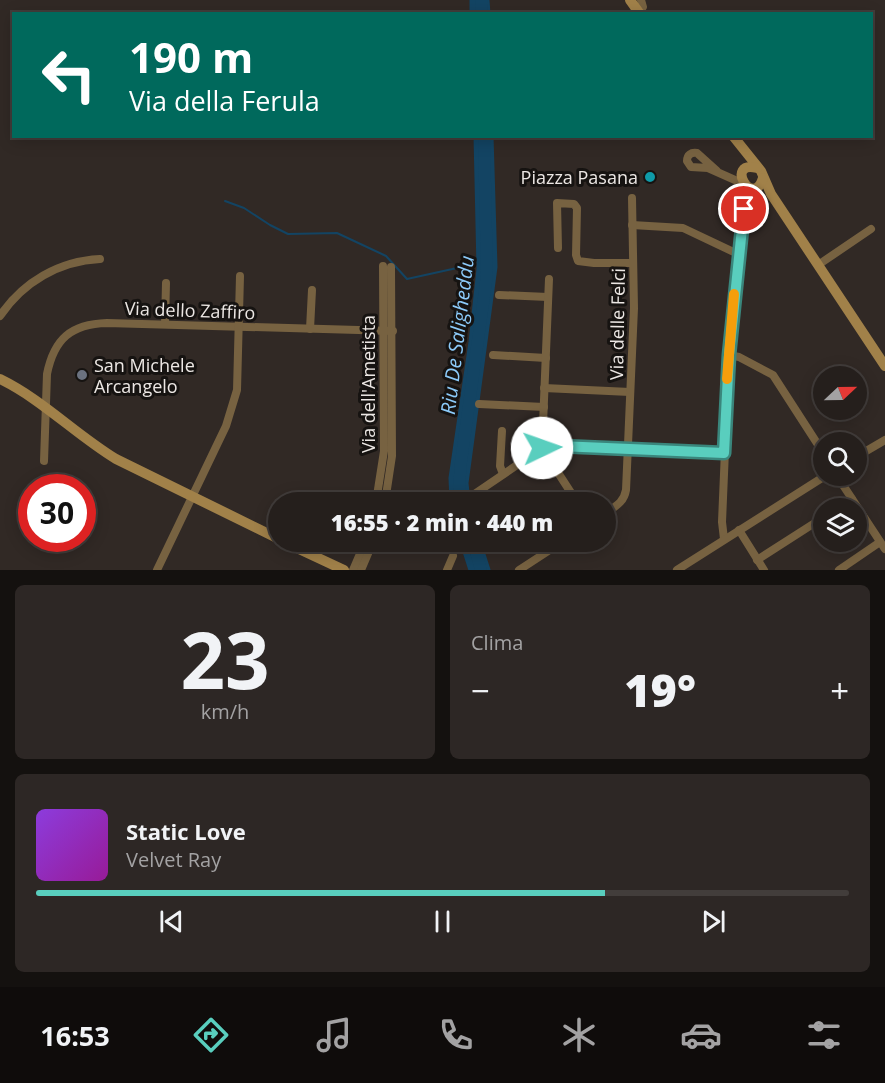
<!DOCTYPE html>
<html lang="it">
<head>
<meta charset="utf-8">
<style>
	:root { --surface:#251f1c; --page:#2d2725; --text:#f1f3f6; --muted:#a3a2a3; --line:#423d3b; --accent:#59cebe }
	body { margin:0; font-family:"Open Sans",sans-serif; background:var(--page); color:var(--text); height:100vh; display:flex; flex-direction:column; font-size:22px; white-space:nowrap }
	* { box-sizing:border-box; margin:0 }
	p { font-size:20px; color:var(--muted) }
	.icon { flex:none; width:33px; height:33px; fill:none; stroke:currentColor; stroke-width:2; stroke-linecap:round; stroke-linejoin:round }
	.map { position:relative; height:570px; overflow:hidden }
	.panel { display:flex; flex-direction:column; gap:15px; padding:15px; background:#14110f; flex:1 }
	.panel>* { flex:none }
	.hud { position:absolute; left:12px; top:12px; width:861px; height:126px; border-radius:0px; box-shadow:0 3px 15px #0003,0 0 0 2px var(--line); background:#00695c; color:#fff; overflow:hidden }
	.needle { width:39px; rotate:68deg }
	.tools { position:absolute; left:813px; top:366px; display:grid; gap:12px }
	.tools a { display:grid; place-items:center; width:54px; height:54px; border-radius:50%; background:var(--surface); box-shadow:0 3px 15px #0003,0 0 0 2px var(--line); font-size:30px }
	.speed { position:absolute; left:18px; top:474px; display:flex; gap:12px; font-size:30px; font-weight:700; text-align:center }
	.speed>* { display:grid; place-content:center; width:78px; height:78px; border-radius:50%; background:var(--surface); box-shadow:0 3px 15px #0003,0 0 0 2px var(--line); line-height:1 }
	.speed .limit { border:9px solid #d22; background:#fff; color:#111 }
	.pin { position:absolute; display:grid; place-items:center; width:51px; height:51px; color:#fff; margin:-26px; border:3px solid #fff; border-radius:50%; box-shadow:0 2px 6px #0007 }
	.me { position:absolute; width:66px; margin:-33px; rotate:87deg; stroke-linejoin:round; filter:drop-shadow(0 0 4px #0008) }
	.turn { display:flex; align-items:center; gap:21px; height:126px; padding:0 18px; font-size:27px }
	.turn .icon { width:78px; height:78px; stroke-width:2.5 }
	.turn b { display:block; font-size:42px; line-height:51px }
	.big { font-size:45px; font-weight:800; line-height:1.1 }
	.panel .widget { flex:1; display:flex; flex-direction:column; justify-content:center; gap:9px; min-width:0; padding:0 21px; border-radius:9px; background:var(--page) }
	.panel .dial { align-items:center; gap:0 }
	.dial b { font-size:78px; line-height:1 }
	.song { display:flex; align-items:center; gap:18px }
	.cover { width:72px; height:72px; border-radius:9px; background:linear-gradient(135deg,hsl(270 70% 55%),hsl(300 70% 35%)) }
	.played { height:6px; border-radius:3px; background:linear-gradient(90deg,var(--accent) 70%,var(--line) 70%) }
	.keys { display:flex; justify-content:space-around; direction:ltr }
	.heat { display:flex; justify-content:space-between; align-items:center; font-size:33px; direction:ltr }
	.panel .tiles { flex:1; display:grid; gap:15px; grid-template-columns:1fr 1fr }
	.widget:last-child { grid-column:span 2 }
	.trip { position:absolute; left:268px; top:492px; width:348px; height:60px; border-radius:30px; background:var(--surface); box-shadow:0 3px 15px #0003,0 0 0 2px var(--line); font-weight:800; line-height:60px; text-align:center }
	.dock { display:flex; height:96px; justify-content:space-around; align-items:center; background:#0f0c0b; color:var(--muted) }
	.dock .icon { width:42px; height:42px }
	.dock .active { color:var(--accent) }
	.dock b { font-size:27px; color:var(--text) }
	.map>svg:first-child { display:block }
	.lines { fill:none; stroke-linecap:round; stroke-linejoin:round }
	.stream { stroke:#134463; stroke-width:2 }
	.canal { stroke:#134463; stroke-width:7 }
	.river { stroke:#134463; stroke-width:12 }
	.street { stroke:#776241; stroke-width:8 }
	.secondary { stroke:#a18149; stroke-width:10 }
	.route-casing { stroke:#3a867c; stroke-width:15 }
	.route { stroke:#59cebe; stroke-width:10 }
	.slow { stroke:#f59e0b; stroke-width:10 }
	.culture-dot { fill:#0f9aa8; stroke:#161311; stroke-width:2 }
	.worship-dot { fill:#6b7280; stroke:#161311; stroke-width:2 }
	.labels { text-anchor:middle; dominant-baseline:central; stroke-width:6; stroke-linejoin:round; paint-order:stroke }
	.poi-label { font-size:18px; fill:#ece7e4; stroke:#161311; text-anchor:end }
	.street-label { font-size:18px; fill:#ece7e4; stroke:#161311 }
	.water-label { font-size:20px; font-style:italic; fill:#8ccaf9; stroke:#161311 }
</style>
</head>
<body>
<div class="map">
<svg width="885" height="570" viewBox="0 0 885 570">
	<rect width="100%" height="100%" fill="#312925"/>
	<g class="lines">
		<g class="stream">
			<path d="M225 201 244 208 270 225 288 234 337 233 386 256 407 279 457 268H473"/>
			<path d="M484 272 487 275"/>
		</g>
		<g class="canal">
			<path d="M473 0V14"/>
			<path d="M486 0 487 14"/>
			<path d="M453 502 452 478 472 342 480 269 477 136"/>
			<path d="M467 502 465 483 494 267 490 136"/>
			<path d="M463 542 472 570"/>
			<path d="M478 542 487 570"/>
		</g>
		<g class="river">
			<path d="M481 0 482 14"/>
			<path d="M462 502 459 487 461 462 487 275 484 136"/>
			<path d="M473 542 481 570"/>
		</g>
		<g class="street">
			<path d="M639 12 643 7 641 0"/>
			<path d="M717 171 697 153C691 152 687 155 687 161L691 167 708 168 744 184 745 192 729 355 722 522 724 539"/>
			<path d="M632 225 683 228 738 254"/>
			<path d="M558 248 557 203 574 204 577 208 576 255 578 261 594 263H633"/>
			<path d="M818 265 871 229"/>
			<path d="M499 295 548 297"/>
			<path d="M0 316C23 282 59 261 100 259"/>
			<path d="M165 324 166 283"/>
			<path d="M310 329 312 290"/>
			<path d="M493 355 546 358"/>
			<path d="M729 355 739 357 773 375 824 454"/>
			<path d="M544 388 630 392"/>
			<path d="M479 404 544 407"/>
			<path d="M502 431 500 466 503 474"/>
			<path d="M542 448 549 279"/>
			<path d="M542 448 577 502"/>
			<path d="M856 457 885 440"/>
			<path d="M44 461 47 374C54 339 71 324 107 323L393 331"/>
			<path d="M837 476 885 549"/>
			<path d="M473 495 542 448 559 446 724 453"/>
			<path d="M376 502 384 451 383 266"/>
			<path d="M385 502 392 456 391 267"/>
			<path d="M837 508 852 499"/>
			<path d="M606 513C616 506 624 502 626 490L634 308 632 198"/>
			<path d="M739 530 764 570"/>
			<path d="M757 560 824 517"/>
			<path d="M157 570 226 426 237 390 240 276"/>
			<path d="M353 570 365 542"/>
			<path d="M361 570 373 542"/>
			<path d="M447 570 453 556"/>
			<path d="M519 570 562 542"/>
			<path d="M677 570 825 476"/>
			<path d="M839 570 880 542"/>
		</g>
		<g class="secondary">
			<path d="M630 0 640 14"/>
			<path d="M733 136 761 171 771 194 885 366"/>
			<path d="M757 168C724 160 753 210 763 178"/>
			<path d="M0 379C43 400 75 434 116 459L279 539"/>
			<path d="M284 542 344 570"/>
		</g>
	</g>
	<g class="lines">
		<g class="route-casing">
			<path id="route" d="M542 448 559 446 724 453 729 355 744 209"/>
		</g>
		<use href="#route" class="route"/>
		<path class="slow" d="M727 379 734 294"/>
	</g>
	<circle class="culture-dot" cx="650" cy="177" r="6"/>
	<circle class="worship-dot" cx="82" cy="375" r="6"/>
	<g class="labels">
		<g class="poi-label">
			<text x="638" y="177">Piazza Pasana</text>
			<text x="94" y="365" text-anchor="start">San Michele<tspan x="94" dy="21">Arcangelo</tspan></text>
		</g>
		<g class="street-label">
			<text transform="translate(190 310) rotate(2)">Via dello Zaffiro</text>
			<text transform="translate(617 324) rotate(-89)">Via delle Felci</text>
			<text transform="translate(368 384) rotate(-90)">Via dell'Ametista</text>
		</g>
		<g class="water-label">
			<text transform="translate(457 335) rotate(-83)">Riu De Saligheddu</text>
		</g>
	</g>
</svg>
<div class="tools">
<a><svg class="needle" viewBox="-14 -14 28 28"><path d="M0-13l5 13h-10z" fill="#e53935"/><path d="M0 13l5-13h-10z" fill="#a3a2a3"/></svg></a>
<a><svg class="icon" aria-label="search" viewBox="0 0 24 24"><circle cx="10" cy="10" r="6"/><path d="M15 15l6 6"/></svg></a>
<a><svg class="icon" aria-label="layers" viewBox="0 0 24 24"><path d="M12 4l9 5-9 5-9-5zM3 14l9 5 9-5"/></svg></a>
</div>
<div class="speed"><div class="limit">30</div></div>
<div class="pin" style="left:744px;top:209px;background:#d93025"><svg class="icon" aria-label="arrive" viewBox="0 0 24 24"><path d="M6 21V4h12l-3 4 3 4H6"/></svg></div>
<svg class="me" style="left:542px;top:448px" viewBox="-20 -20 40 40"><circle r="19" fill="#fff"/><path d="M0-13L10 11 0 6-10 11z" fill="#59cebe"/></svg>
<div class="trip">16:55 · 2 min · 440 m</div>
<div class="hud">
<div class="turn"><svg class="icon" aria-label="left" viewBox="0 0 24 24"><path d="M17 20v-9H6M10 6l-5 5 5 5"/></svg><div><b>190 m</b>Via della Ferula</div></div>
</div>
</div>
<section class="panel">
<div class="tiles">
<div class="widget dial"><b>23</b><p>km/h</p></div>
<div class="widget"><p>Clima</p>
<div class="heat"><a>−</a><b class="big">19°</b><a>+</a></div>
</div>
<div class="widget">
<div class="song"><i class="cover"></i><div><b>Static Love</b><p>Velvet Ray</p></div></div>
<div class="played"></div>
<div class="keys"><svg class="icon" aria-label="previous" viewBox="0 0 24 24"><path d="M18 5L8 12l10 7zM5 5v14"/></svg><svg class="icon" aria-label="pause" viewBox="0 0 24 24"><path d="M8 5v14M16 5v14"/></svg><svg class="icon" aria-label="next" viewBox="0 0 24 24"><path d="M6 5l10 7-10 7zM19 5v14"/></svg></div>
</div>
</div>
</section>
<nav class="dock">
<b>16:53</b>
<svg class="icon active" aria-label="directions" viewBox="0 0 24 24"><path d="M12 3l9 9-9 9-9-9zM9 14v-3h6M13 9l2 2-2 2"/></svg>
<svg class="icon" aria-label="music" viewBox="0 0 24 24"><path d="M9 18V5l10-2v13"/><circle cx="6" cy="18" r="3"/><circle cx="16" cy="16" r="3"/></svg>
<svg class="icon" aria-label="phone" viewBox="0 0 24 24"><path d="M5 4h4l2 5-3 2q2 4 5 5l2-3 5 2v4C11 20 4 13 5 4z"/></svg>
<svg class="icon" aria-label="climate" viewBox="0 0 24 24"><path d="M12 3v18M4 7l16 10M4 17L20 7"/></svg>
<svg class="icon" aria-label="car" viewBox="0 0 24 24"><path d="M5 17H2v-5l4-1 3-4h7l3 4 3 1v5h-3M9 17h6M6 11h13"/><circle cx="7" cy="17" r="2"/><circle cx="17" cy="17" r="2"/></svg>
<svg class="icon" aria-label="filters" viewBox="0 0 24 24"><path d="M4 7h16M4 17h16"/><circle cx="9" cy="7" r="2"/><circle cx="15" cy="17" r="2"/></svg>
</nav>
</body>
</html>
